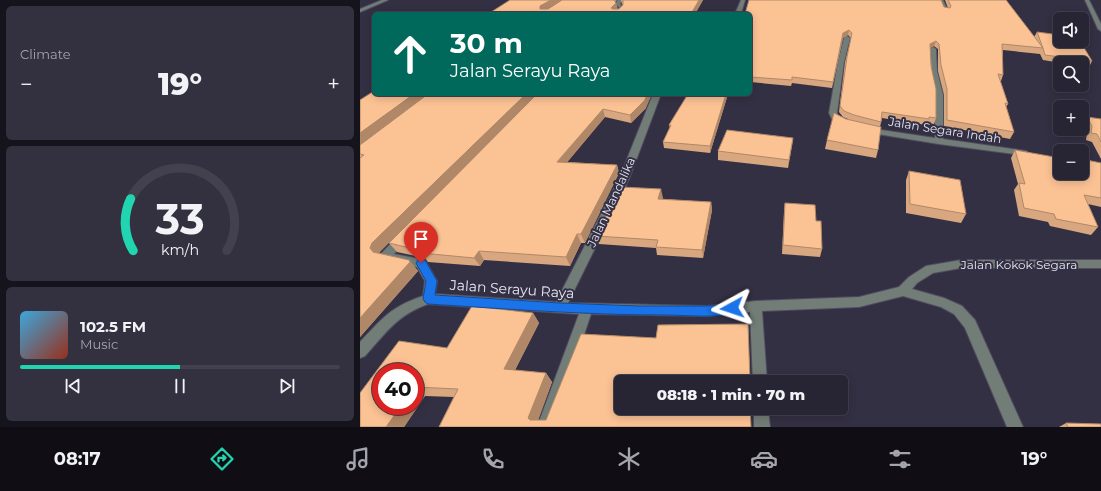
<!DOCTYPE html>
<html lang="en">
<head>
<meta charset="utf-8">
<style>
	:root { --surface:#272433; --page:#33303f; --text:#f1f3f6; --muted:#a4a4ac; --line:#43414e; --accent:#20d5b0 }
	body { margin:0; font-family:Montserrat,sans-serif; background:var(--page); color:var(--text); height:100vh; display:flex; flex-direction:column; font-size:15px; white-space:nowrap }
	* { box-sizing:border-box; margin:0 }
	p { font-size:13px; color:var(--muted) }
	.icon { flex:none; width:22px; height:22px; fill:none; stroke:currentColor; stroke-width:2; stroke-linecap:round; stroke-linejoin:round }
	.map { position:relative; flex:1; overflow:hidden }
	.details { display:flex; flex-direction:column; gap:6px; padding:6px; background:#15141c; width:360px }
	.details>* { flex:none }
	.top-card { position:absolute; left:12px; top:12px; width:380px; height:84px; border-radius:6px; box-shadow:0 2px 10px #0003,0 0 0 1px var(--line); background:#00695c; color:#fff; overflow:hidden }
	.buttons { position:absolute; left:693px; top:12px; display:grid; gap:8px }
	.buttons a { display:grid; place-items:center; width:36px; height:36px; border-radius:6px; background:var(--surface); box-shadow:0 2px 10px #0003,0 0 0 1px var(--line); font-size:20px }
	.speed { position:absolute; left:12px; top:363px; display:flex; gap:8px; font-size:20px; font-weight:700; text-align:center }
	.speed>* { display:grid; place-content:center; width:52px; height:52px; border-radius:50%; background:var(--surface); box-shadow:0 2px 10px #0003,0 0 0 1px var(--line); line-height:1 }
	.speed .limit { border:6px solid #d22; background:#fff; color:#111 }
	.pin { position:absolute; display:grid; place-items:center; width:34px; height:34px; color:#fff; margin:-41px -17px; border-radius:50% 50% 50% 0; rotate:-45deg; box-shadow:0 0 4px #0007 }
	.pin .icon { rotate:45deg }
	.me { position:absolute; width:44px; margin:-22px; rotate:265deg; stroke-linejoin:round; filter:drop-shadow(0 0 3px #0008) }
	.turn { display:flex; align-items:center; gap:14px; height:84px; padding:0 12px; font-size:18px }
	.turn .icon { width:52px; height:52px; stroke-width:2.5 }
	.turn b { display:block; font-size:28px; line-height:34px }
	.big { font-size:30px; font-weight:800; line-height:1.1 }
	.details .widget { flex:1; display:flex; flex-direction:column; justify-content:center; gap:6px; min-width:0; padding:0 14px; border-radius:6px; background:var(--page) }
	.details .dial { align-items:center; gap:0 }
	.dial svg { height:104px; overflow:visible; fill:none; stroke:var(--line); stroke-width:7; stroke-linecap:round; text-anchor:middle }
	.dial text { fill:var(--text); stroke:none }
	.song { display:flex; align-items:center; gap:12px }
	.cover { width:48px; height:48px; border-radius:6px; background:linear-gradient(135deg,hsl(200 70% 55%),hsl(10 70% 35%)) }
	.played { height:4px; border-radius:2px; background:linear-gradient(90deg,var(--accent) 50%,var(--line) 50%) }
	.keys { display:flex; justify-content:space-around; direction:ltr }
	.heat { display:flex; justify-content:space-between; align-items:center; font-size:22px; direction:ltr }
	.trip { position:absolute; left:254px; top:375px; width:234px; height:40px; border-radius:6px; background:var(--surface); box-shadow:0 2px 10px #0003,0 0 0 1px var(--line); font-weight:800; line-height:40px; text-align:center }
	.tab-bar { display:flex; height:64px; justify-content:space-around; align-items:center; background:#100e14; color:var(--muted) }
	.tab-bar .icon { width:28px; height:28px }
	.tab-bar .current { color:var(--accent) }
	.tab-bar b { font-size:18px; color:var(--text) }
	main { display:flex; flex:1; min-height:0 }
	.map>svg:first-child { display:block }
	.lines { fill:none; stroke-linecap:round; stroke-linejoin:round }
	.minor-casing { stroke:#514d60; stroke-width:2 }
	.minor { fill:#737d77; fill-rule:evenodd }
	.wall { fill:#d8a77f; fill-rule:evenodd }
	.shaded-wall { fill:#b08868 }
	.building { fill:#fbc294; stroke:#b08868 }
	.route { fill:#1a73e8; stroke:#114b97 }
	.labels { text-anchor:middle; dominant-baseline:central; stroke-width:4; stroke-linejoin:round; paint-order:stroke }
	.street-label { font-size:12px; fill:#e8e6f3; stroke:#343044 }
	.near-street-label { font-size:14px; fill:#e8e6f3; stroke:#343044 }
</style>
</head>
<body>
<main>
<section class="details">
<div class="widget"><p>Climate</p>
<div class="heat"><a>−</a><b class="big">19°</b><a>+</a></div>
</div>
<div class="widget dial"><svg viewBox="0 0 100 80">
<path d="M14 69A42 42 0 1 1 86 69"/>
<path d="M14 69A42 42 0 0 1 12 29" stroke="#20d5b0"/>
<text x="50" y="56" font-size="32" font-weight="700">33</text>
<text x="50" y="72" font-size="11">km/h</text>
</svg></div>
<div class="widget">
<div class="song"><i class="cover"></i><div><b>102.5 FM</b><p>Music</p></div></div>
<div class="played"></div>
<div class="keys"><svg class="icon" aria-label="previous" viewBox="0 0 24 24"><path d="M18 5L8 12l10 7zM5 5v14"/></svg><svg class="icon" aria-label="pause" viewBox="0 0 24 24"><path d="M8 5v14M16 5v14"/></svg><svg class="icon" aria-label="next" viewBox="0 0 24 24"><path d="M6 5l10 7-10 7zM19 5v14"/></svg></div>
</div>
</section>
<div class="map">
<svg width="741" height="427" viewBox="0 0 741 427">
	<rect width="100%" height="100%" fill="#343044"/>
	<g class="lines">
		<g class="minor-casing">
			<g id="minor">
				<path d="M22 0H28L0 12V9Z"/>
				<path d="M258 0H262L260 4 263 7V10L260 14H254L259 10V7L255 4Z"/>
				<path d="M381 0H385L381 14H375Z"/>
				<path d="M579 0H583L588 11H584Z"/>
				<path d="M725 0H729L741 24V31L738 29Z"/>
				<path d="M487 36 490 38 484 62 477 113 479 118 487 123 483 125 473 121 469 113 478 62 484 38Z"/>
				<path d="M573 47 576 49 577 71 583 95V139L666 151 670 154 669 156 579 144 505 132V128H508L575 138V95L571 71 570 49Z"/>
				<path d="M293 94H301L269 179 208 303 347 306 396 301 499 297 539 287 549 277 566 266 601 260H741V268H601L573 273 557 283 552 289 584 298 602 306 615 320 663 427H647L605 328 594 314 581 307 543 296 499 307 402 311 407 382H393L390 312 347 316 231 314 193 427H177L219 314 68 304C37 315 26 333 5 356L0 358V342C22 319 30 307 63 296L65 281 57 267 25 260 21 259 19 256 38 236H46L47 239 34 254 65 260 77 281 75 294 196 302 259 179Z"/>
				<path d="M394 408H408L410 427H394Z"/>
			</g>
		</g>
		<use href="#minor" class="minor"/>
	</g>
	<g class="wall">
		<path d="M257 0 255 2 257 9H259L263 5 262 4 261 0H343L335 14H128Z"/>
		<path d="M585 0H646L674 37 677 32 732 61 729 67 722 66V63H701L683 60 680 54 643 50V75L641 81H640L648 104 646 107 654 132 650 139 584 126V95L578 71V49L574 46 570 48 576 118 574 124 567 123 566 125 522 118 520 127 518 150 516 158 465 149 467 140 486 119H488L483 117 479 112 485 62 491 38 488 35 483 38 472 88 432 83 431 86 390 82V14L584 7 588 8Z"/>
		<path d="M177 94 286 108 271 123 245 117 207 162 257 165 259 173 225 243H221L210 266 124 260 120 266 68 262 65 258 37 252 29 243Z"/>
		<path d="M328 94H368L350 153 304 148 303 142 310 128 309 125Z"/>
		<path d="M0 100 20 252 19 253 49 260 58 271 0 337Z"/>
		<path d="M727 117 741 119V159L732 142 726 140 727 133 722 124Z"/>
		<path d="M433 138 428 168 358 160V151Z"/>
		<path d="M655 150 700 173 741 163V207L728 204 738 227 731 235 690 226 688 222 659 216 654 190 658 184 651 158Z"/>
		<path d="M549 171 606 214 601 223 546 213V180Z"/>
		<path d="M303 198 302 199 351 202 352 210 343 258 297 255 296 248 239 244 236 236Z"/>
		<path d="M425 203 456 221 462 249 460 257 422 254 424 212Z"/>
		<path d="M112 306 173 313 179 323 155 370 186 373 192 382 178 420H186L221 334 296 338 298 325 388 324 390 382H261V408H390L391 427H79L94 397 65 396 44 427H0V393L39 341 87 348ZM21 372H55V406H21Z"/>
		<path d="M706 423 741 427H699Z"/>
	</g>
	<g class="shaded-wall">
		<path d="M191 0H202L182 13 180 9V6Z"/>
		<path d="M339 0H343L335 14H331Z"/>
		<path d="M256 3 258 9 252 14 251 8Z"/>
		<path d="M489 30 488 35 483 38 472 88 483 33Z"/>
		<path d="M576 41 574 46 568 49 570 44Z"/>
		<path d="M54 94H70L0 146V133Z"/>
		<path d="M166 94H177L20 252 18 257 10 248 12 243Z"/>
		<path d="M287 94H292L286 108 271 123 270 115Z"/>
		<path d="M366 94H368L350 153V146Z"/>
		<path d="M243 109 245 117 200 171 197 162Z"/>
		<path d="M433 138 432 146 428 168 429 160Z"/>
		<path d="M257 165 259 173 225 243 221 234Z"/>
		<path d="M301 189 303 198 300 207 298 199Z"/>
		<path d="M351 202 352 210 343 258 342 250Z"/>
		<path d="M217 234 221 243 210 266 206 257Z"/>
		<path d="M119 251 124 260 120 266 114 258Z"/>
		<path d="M49 260 58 271 0 337V318Z"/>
		<path d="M173 313 179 323 151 378 144 369Z"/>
		<path d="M186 373 192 382 176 426 168 418Z"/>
		<path d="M55 388 65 396 44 427H26L41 406H55Z"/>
	</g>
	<g class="building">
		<path d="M150 0H191L180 6V9H188L202 0H254L256 3 251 8 253 9H259L263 5V0H339L331 14H128Z"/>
		<path d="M389 0H581L584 7 590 8 591 6 588 0H646L683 48 677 32 700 35V41H720L732 61 685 55 683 48 642 44 643 75 638 74 648 104 645 103 654 132 587 120V89L581 65 579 44 576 41 570 44 571 66 576 89V118L569 117V119L522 112 521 122 494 115 484 111 480 106 487 57 492 33 489 30 483 33 473 82 432 77V80L390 77V14H385Z"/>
		<path d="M14 91V94H54L0 133V100Z"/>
		<path d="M68 94H166L12 243 10 248 13 252 49 260 50 262 0 318V158L4 155 0 154V145Z"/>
		<path d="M177 94H287L285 100 270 115 243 109 197 162 257 165 221 234H217L206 257 119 251 114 258 61 253 58 250 29 243Z"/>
		<path d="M328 94H366L350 146 303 142 311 125H309Z"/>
		<path d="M474 113 486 119 521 127 518 150 467 140Z"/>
		<path d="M727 117 741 119V142L737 134 731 133 732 126Z"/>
		<path d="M367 130 433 138 429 160 358 151Z"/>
		<path d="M655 150 700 158V173H722V159L741 163V198L724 195 738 227 696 219 694 214 664 208 659 183 665 184Z"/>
		<path d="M549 171 600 180 606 214 550 204Z"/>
		<path d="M261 187 301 189 298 199 351 202 342 250 296 247 298 240 236 236Z"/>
		<path d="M425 203 455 205 456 221H461L462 249 423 245Z"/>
		<path d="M112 306 173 313 144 369 186 373 168 418 170 420H186L221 334 296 338 298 325 388 324 390 382H261V408H390L391 427H79L98 389 55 387V372H21V406H41L26 427H0V393L39 341 87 348Z"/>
		<path d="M706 423 741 424V427H708Z"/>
	</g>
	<path class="route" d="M61 259 65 260 77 281 75 295 200 303 279 306H347L372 304 376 305 378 308 376 312C357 319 327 315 306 315 227 315 148 309 68 304L65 302 63 299 66 281 56 263 58 260Z"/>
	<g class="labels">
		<g class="street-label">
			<text transform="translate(585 130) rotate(9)">Jalan Segara Indah</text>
			<text transform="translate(251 202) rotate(-65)">Jalan Mandalika</text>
			<text x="659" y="264">Jalan Kokok Segara</text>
		</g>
		<g class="near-street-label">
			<text transform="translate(152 289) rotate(4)">Jalan Serayu Raya</text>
		</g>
	</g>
</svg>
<div class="buttons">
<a><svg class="icon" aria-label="sound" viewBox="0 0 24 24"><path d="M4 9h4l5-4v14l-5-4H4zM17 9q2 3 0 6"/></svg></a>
<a><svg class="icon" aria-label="search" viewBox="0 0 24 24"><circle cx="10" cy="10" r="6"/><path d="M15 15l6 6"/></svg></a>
<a>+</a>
<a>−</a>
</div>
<div class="speed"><div class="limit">40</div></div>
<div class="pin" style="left:61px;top:263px;background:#d93025"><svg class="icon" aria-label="arrive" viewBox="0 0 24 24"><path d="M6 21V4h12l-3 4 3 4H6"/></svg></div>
<svg class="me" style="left:372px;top:308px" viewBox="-20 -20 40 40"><path d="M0-17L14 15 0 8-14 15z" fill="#1a73e8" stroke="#fff" stroke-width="4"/></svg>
<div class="trip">08:18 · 1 min · 70 m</div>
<div class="top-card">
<div class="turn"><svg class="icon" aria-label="ahead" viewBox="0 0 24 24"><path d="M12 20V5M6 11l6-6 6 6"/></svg><div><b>30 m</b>Jalan Serayu Raya</div></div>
</div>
</div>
</main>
<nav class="tab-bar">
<b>08:17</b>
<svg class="icon current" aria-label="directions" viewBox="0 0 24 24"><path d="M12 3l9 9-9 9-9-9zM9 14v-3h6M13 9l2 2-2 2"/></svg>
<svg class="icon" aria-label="music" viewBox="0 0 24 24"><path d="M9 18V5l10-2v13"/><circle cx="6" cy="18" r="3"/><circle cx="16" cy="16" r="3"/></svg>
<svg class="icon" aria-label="phone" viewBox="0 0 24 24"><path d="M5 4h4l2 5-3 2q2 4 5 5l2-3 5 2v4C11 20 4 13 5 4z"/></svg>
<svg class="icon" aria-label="climate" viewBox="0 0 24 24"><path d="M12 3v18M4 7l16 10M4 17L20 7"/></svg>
<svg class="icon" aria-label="car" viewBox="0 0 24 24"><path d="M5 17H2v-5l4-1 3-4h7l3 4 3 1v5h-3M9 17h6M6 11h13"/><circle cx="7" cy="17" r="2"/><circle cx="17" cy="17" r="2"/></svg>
<svg class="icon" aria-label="filters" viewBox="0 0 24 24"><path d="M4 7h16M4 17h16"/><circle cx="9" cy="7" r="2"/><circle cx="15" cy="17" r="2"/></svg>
<b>19°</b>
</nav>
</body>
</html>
